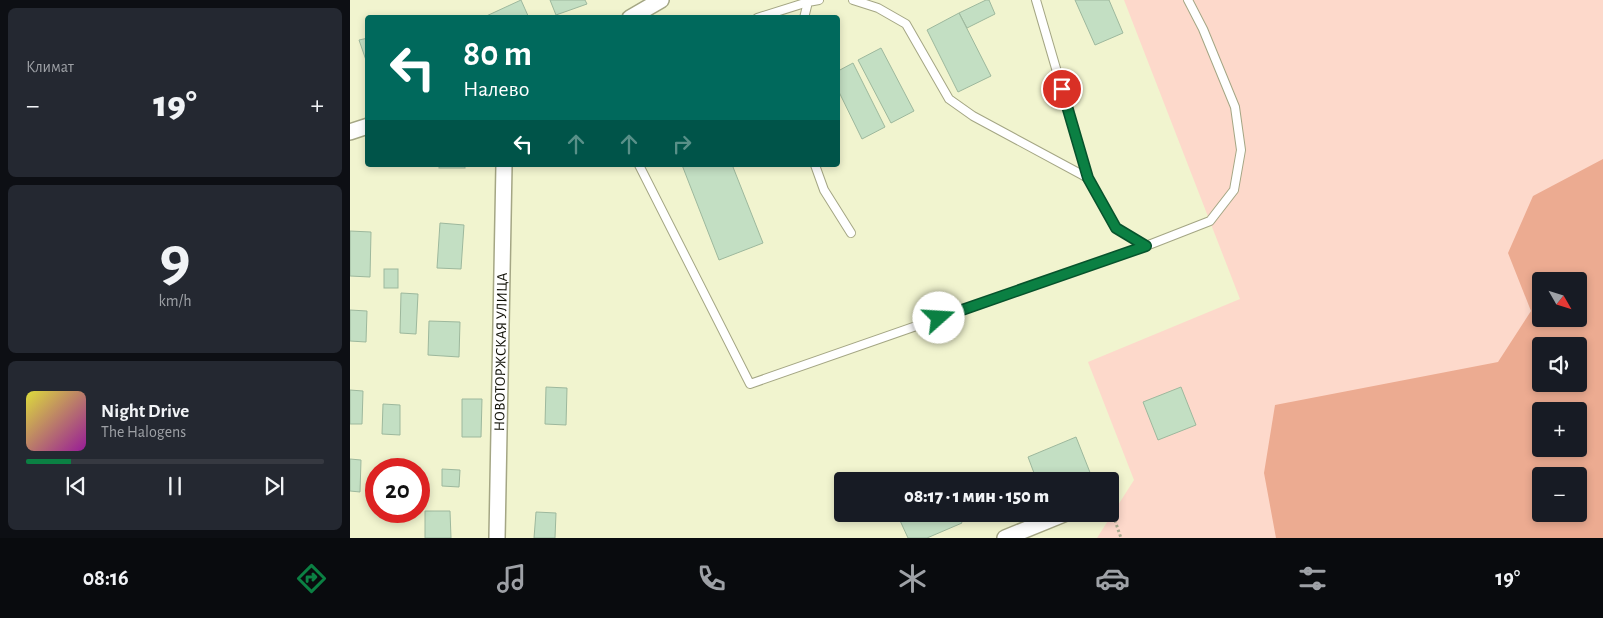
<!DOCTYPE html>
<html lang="ru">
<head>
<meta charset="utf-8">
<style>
	:root { --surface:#171b24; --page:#242831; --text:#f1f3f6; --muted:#9ea1a6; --line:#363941; --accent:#0b8043 }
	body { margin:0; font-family:"Alegreya Sans",sans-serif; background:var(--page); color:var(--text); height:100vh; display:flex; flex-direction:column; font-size:19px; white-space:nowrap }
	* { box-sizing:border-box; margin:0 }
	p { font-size:16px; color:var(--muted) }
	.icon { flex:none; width:28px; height:28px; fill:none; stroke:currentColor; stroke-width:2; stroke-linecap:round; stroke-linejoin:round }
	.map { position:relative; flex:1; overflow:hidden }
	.panel { display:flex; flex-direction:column; gap:8px; padding:8px; background:#0d0f14; width:350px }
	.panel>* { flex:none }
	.banner { position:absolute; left:15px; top:15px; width:475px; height:152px; border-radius:5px; box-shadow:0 2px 8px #0003; background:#00695c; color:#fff; overflow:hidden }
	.needle { width:32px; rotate:129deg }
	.controls { position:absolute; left:1182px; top:272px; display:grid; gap:10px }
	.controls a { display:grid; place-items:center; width:55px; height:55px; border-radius:5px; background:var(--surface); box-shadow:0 2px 8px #0003; font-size:25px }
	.speed { position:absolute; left:15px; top:458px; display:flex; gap:10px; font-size:25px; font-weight:700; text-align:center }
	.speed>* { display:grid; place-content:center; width:65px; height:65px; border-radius:50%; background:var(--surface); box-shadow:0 2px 8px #0003; line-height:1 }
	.speed .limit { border:8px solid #d22; background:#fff; color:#111 }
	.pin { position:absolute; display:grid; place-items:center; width:42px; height:42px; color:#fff; margin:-21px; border:2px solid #fff; border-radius:50%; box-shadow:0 1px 5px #0007 }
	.me { position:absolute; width:55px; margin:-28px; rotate:71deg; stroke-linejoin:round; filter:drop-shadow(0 0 4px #0008) }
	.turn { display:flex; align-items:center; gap:18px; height:105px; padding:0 15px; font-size:22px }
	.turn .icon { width:65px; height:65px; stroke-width:2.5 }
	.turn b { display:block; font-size:35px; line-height:42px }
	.lanes { display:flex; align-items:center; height:48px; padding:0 15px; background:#0003; justify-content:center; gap:25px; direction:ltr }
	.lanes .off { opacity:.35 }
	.big { font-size:38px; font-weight:800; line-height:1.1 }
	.panel .card { flex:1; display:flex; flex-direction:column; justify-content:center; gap:8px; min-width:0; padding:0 18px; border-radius:8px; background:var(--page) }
	.panel .dial { align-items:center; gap:0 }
	.dial b { font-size:65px; line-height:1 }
	.song { display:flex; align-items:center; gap:15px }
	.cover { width:60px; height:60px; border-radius:8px; background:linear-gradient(135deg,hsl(60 70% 55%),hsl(300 70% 35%)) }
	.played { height:5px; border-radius:2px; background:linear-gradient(90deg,var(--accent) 15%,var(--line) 15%) }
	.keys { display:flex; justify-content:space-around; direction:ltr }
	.heat { display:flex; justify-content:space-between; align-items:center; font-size:28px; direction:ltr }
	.trip { position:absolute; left:484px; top:472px; width:285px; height:50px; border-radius:5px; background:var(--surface); box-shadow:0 2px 8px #0003; font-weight:800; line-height:50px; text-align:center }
	.menu { display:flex; height:80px; justify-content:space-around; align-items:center; background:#090b0e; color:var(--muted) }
	.menu .icon { width:35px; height:35px }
	.menu .on { color:var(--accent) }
	.menu b { font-size:22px; color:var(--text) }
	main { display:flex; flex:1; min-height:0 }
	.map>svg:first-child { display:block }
	.green { fill:#fdd9cb; fill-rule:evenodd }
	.forest { fill:#ecab91; fill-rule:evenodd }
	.building { fill:#c3dfc3; stroke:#9db89d }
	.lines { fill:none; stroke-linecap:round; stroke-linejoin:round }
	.service-casing { stroke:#a4a684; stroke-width:10 }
	.minor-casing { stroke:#a4a684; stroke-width:18 }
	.path { stroke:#a9ab8f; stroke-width:3; stroke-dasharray:2.5 2.5; stroke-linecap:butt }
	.service { stroke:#fff; stroke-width:8 }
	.minor { stroke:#fff; stroke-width:15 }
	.route-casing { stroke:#07532c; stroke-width:12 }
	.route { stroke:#0b8043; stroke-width:9 }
	.labels { text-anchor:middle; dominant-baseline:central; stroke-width:4.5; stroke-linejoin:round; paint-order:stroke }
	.street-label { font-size:15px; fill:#0e0e04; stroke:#f1f4cf }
</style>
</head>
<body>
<main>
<section class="panel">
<div class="card"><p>Климат</p>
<div class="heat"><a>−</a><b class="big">19°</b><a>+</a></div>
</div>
<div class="card dial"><b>9</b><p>km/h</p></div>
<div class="card">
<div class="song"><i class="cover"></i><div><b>Night Drive</b><p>The Halogens</p></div></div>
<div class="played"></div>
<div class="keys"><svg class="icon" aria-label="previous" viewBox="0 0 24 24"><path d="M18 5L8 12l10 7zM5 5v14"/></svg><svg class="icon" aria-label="pause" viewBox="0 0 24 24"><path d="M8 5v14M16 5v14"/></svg><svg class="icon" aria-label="next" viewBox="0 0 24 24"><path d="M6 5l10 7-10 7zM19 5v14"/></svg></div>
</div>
</section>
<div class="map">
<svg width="1253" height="538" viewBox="0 0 1253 538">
	<rect width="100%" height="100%" fill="#f1f4cf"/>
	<path class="green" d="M774 0H1253V538H747L784 480 738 362 890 299ZM1191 281H1229V319H1191ZM1191 346H1229V384H1191ZM1191 411H1229V449H1191ZM1191 476H1229V514H1191Z"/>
	<path class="forest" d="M1253 159V538H926L914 473 925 405 1148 362 1181 311 1158 253 1183 196ZM1191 281H1229V319H1191ZM1191 346H1229V384H1191ZM1191 411H1229V449H1191ZM1191 476H1229V514H1191Z"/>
	<g class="building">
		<path d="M171 0 179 18H132Z"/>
		<path d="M200 0H235L237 4 206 15Z"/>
		<path d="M636 0H639L645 14 617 28 609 13Z"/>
		<path d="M725 0H759L773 33 745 45Z"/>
		<path d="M609 13 641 76 608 92 577 30Z"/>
		<path d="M18 38V66L9 40Z"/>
		<path d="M531 48 564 111 541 123 508 60Z"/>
		<path d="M503 63 535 127 512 139 488 90V71Z"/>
		<rect x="89" y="165" width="26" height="3"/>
		<path d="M332 165H387L383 167 413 243 369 260Z"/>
		<path d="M90 223 114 225 111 269 87 268Z"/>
		<path d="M0 231 21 232 20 277 0 276Z"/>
		<rect x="34" y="269" width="14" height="19"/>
		<path d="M51 293 68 294 66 334 50 333Z"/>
		<path d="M0 310 17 311 16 342 0 341Z"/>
		<path d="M79 321 110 322 109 357 78 355Z"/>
		<path d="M196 387 217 388 216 425 195 424Z"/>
		<path d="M831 387 846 425 808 440 793 402Z"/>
		<path d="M0 390 13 391 12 424H0Z"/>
		<path d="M112 399H132L131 437H112Z"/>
		<path d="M33 404 50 405V435L32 434Z"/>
		<path d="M726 437 743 480 687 481 678 457Z"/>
		<path d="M0 459 11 460 10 492 0 491Z"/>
		<path d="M92 469 110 470 109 487 92 486Z"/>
		<path d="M75 511H100L101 538H75Z"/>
		<path d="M186 512 206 513 205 538H184Z"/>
		<path d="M547 514H608L612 523 577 538H558Z"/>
	</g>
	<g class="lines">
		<g class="service-casing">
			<g id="service">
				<path d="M503 0 528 8 556 24 599 99 623 116 738 178"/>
				<path d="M686 0 738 178 766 228 796 246 860 221 884 190 891 150 885 107 853 29 838 0"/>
				<path d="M407 18 458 2"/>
				<path d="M454 18 458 2 469 0"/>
				<path d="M289 165 400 384 796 246"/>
				<path d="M465 165 474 190 501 233"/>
			</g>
		</g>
		<g class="minor-casing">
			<g id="minor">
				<path d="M280 18 311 0"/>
				<path d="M0 132 18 126"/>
				<path id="s1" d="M147 538 154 165"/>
				<path d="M655 538 714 514"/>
			</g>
		</g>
		<path class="path" d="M760 506 771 538"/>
		<use href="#service" class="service"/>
		<use href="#minor" class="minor"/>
	</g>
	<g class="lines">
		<g class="route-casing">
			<path id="route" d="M589 318 796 246 766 228 738 178 712 89"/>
		</g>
		<use href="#route" class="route"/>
	</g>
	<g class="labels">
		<g class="street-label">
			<text stroke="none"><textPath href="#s1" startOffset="186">НОВОТОРЖСКАЯ УЛИЦА</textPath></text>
		</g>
	</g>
</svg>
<div class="controls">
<a><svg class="needle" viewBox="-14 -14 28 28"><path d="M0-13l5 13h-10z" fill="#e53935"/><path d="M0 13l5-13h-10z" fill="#9ea1a6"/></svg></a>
<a><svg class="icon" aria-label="sound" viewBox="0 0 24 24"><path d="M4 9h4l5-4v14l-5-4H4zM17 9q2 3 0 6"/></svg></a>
<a>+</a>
<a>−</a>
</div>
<div class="speed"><div class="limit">20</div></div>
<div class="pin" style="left:712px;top:89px;background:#d93025"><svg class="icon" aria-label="arrive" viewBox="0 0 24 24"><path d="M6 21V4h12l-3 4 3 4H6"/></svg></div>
<svg class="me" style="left:589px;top:318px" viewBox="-20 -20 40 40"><circle r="19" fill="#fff"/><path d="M0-13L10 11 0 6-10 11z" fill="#0b8043"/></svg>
<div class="trip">08:17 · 1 мин · 150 m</div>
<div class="banner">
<div class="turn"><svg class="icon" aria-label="left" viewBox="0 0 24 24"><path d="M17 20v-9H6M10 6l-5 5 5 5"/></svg><div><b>80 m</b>Налево</div></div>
<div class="lanes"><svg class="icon" aria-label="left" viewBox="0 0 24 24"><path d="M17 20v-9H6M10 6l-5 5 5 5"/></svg><svg class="icon off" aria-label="ahead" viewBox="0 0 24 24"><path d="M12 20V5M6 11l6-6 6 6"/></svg><svg class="icon off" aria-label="ahead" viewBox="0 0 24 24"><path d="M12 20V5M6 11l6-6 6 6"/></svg><svg class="icon off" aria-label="right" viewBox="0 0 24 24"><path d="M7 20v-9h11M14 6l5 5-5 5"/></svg></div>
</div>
</div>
</main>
<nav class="menu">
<b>08:16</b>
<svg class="icon on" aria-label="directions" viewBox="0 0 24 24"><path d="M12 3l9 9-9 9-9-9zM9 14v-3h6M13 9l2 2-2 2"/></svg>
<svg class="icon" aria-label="music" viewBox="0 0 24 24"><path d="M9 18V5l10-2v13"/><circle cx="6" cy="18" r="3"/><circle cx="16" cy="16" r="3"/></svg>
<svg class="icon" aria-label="phone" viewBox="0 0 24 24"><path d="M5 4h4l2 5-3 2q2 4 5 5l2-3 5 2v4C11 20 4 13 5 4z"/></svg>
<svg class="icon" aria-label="climate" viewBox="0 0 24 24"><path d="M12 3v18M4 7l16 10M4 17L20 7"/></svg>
<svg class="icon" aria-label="car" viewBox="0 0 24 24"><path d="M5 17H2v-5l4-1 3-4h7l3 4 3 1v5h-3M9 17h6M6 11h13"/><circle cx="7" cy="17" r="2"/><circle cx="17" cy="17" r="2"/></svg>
<svg class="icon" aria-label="filters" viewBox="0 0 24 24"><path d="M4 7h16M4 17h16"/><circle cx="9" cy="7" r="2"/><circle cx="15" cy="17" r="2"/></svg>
<b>19°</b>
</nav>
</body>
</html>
